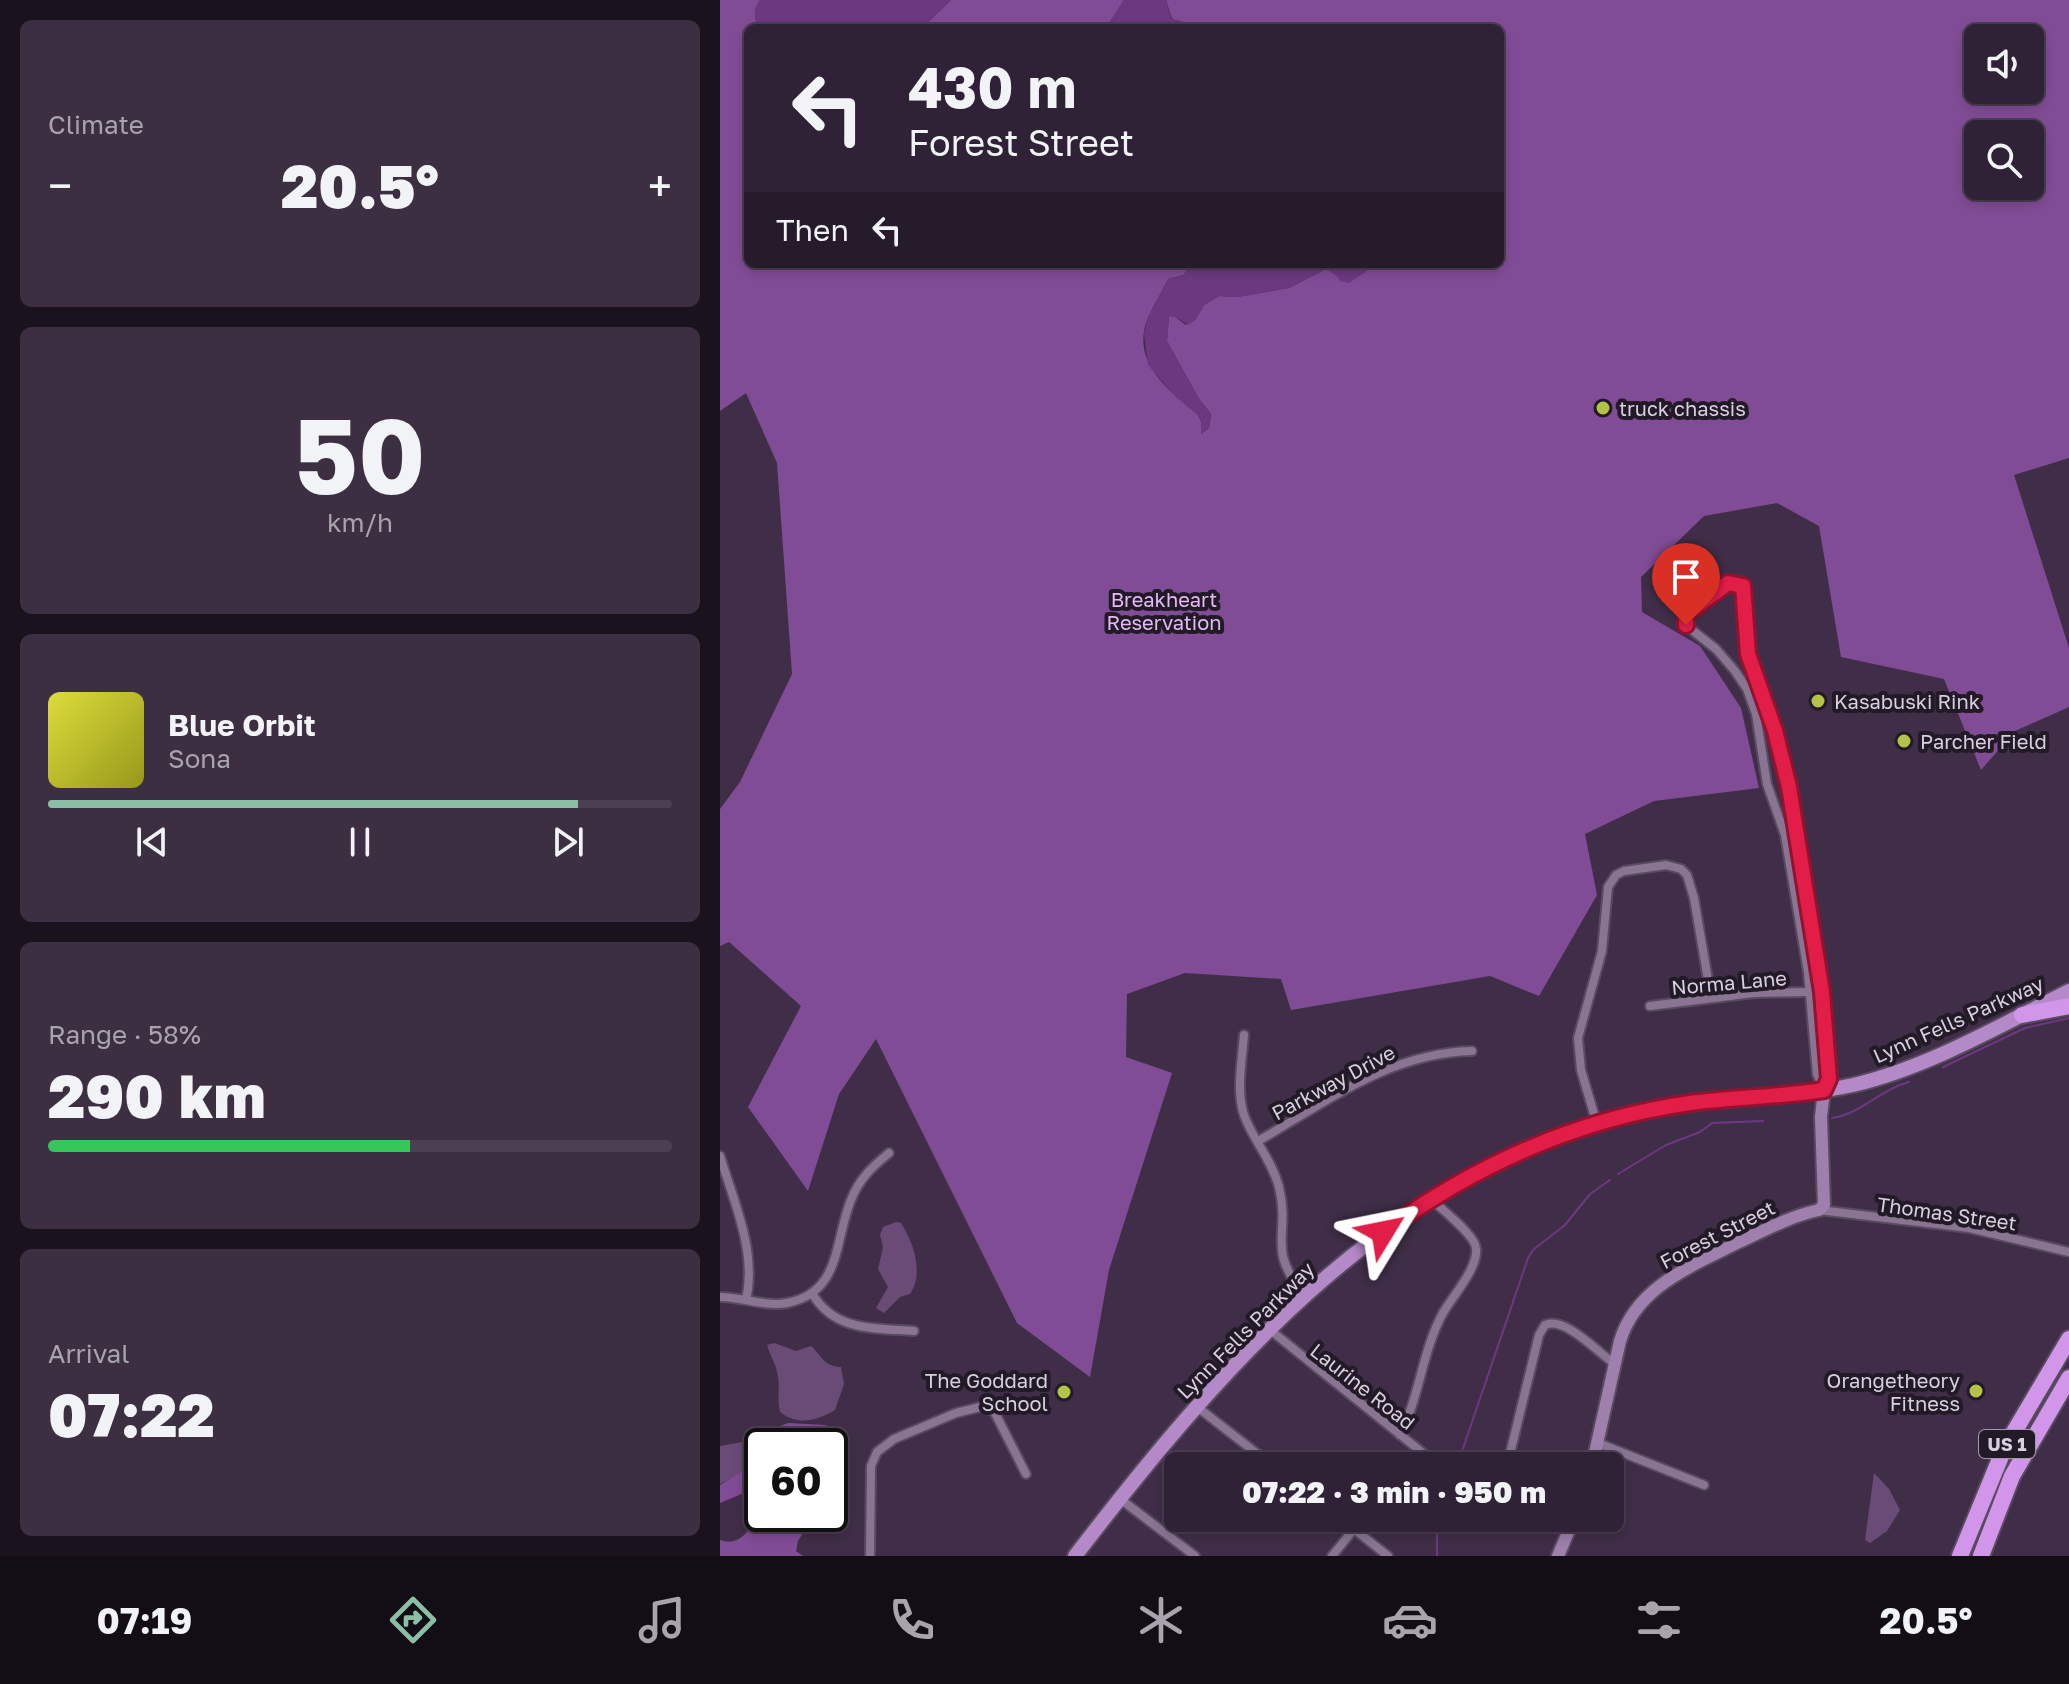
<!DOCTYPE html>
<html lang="en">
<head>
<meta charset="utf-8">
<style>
	:root { --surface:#302236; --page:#3c2f42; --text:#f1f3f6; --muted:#a8a4ad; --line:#4b3f51; --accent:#8abfa5 }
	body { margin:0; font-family:"Golos Text",sans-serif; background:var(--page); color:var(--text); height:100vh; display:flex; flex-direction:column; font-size:30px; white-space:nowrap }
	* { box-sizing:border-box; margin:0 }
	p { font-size:26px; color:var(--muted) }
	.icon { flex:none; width:44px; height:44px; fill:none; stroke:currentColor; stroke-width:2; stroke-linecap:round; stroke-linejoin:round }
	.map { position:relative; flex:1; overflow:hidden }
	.side { display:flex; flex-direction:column; gap:20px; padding:20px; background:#1a131e; width:720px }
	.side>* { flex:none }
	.guide { position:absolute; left:24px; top:24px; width:760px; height:244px; border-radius:12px; box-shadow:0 4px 12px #0003,0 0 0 2px var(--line); background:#302236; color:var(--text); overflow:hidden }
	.fabs { position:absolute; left:1244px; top:24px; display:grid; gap:16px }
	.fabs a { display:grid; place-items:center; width:80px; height:80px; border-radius:12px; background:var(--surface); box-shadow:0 4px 12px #0003,0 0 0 2px var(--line); font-size:40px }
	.speed { position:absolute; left:24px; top:1428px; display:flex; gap:16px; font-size:40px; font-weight:700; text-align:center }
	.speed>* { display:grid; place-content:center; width:104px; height:104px; border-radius:50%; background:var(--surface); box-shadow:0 4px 12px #0003,0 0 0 2px var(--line); line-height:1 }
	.speed .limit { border:4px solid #111; border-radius:12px; background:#fff; color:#111 }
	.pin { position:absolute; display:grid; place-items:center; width:68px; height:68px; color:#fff; margin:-82px -34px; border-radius:50% 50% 50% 0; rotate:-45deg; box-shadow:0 0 8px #0007 }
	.pin .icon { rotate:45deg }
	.me { position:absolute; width:88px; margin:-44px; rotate:55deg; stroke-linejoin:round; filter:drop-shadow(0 0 6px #0008) }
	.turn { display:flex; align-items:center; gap:28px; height:168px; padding:0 32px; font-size:36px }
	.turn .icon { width:104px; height:104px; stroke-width:2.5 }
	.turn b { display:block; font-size:56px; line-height:68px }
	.then { display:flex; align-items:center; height:76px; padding:0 32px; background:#0003; gap:16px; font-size:30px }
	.big { font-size:60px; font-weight:800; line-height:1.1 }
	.side .widget { flex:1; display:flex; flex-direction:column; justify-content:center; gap:12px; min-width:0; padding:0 28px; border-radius:12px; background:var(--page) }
	.side .dial { align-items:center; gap:0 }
	.dial b { font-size:104px; line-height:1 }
	.song { display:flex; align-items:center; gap:24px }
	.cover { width:96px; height:96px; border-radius:12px; background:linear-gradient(135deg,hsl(60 70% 55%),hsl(60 70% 35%)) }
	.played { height:8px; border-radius:4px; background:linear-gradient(90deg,var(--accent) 85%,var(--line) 85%) }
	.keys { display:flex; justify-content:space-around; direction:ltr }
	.heat { display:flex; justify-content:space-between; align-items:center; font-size:44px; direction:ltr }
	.charge { height:12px; border-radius:6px; background:linear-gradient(90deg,#34c759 58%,var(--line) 0) }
	.trip { position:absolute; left:444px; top:1452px; width:460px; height:80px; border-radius:12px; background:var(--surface); box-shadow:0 4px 12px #0003,0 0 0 2px var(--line); font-weight:800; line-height:80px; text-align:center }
	.tab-bar { display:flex; height:128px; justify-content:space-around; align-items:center; background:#130e16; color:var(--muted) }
	.tab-bar .icon { width:56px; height:56px }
	.tab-bar .active { color:var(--accent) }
	.tab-bar b { font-size:36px; color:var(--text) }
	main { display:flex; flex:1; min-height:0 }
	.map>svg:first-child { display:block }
	.green { fill:#694b76 }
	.forest { fill:#804c96; fill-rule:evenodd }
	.water { fill:#6c3981 }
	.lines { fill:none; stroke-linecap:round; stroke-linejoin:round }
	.stream { stroke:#6c3981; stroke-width:2 }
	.street-casing { stroke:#584a5f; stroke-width:12 }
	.secondary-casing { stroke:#584a5f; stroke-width:16 }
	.primary-casing { stroke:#584a5f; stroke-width:18 }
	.highway-casing { stroke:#584a5f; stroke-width:20 }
	.street { stroke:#897592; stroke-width:8 }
	.secondary { stroke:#9f7fac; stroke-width:12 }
	.primary { stroke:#b489c7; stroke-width:14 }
	.highway { stroke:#d196ea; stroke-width:16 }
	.route-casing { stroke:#92132f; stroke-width:20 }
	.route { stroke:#e11d48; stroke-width:14 }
	.poi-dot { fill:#b4c24a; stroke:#221a26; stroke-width:3 }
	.labels { text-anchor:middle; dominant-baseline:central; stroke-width:8; stroke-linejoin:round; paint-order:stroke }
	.shield { fill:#221a26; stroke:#a399a8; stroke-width:2 }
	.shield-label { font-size:18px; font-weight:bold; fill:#dacfdf }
	.poi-label { font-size:20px; fill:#dacfdf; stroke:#221a26; text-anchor:start }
	.park-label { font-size:20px; fill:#e3baf6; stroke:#221a26 }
	.street-label { font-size:20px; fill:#dacfdf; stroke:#221a26 }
</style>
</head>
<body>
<main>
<section class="side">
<div class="widget"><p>Climate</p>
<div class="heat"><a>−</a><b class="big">20.5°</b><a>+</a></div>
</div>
<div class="widget dial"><b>50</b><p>km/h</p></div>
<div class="widget">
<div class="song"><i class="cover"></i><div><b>Blue Orbit</b><p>Sona</p></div></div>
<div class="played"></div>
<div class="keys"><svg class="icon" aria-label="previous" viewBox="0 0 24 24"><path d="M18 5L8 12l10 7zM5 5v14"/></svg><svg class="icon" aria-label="pause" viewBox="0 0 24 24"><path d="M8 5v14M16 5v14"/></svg><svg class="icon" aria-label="next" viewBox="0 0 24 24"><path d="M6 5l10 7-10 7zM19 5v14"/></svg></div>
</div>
<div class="widget"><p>Range · 58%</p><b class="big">290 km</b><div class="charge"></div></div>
<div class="widget"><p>Arrival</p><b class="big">07:22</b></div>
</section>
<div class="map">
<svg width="1349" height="1556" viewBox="0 0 1349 1556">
	<rect width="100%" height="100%" fill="#402e48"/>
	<g class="green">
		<path d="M176 1222 181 1223C194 1243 204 1274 190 1294L180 1297 164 1313 156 1308 168 1287 158 1269 163 1247 160 1235 163 1227Z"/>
		<path d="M54 1343 76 1351 91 1346C102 1356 103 1366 121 1367L124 1384 115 1410C97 1421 78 1426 60 1412 57 1401 60 1389 58 1377 57 1365 50 1356 47 1345Z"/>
		<path d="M28 1441 29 1469 0 1484V1446Z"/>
		<path d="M1154 1473 1169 1489 1180 1510 1167 1531 1150 1543 1145 1540Z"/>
	</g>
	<g class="forest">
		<path d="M0 0H40C33 10 33 20 41 28H28V264H434L455 269 458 264H470L464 275 448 279C442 292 434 304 428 318 410 361 447 389 477 414L481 421V434L489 428 491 414 479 399 447 341 449 317H455L466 325 475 320 484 305 499 296 517 297 569 288 606 269 638 276 657 264H780V28H467L463 22 452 19 446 0H1349V458L1294 475 1349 648V707L1295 731 1261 770 1224 679 1121 657 1099 526 1057 503 984 516 921 577 922 612 980 646 1021 708 1039 788 934 801 865 834 877 895 819 996 770 976 571 1010 561 979 465 973 407 994 406 1057 452 1073 389 1270 370 1377 297 1323 156 1039 119 1094 88 1191 28 1107 81 1006 9 942 0 946V809L20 782 72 674 57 463 26 393 0 411ZM1258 38H1310V90H1258ZM1258 134H1310V186H1258Z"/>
		<path d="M231 0H404L386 28H202Z"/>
		<path d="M68 1423 105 1425 110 1427V1439L104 1446H42V1492L31 1490 0 1503V1485L24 1470 33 1453 43 1440 55 1428Z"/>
		<path d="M42 1510V1514H95L78 1541 76 1551 83 1556H0V1540C22 1548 31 1526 42 1510Z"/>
	</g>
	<g class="water">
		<path d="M40 0H231L202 28H41C33 20 33 9 40 0Z"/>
		<path d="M404 0H446L451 19 463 22 467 28H386Z"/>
		<path d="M470 264H657L629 283 620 281 617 276 606 269 569 288 517 297 499 296 484 305 475 320 469 325 455 317H449L447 341 479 399 491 414 489 428 481 434V420L477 414 456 397 428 365 424 334 428 318 448 279 464 275Z"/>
	</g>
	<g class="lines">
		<g class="stream">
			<path d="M1223 1067 1305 1028 1349 1018"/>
			<path d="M1112 1118C1141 1114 1161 1089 1189 1082"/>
			<path d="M898 1174 946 1145 980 1132 992 1123 1043 1121"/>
			<path d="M737 1466 808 1258 813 1250 845 1225 870 1194 890 1180"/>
			<path d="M717 1518V1556"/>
		</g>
		<g class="street-casing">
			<g id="street">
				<path d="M1008 583 1023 586 1028 654 1055 731 1069 787 1092 926 1110 1070 1109 1079 1104 1090 1097 1074 1088 972 1065 835 1047 784 1036 714 1027 689 1015 671 996 649 972 630 964 621 966 614Z"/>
				<path d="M930 1006 1034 993 1091 992"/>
				<path d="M524 1035C522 1060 516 1091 524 1115 533 1140 552 1160 559 1187 571 1237 545 1247 585 1296"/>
				<path d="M877 1124 861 1070 858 1038 882 951 888 887 896 875 904 871 946 865 961 869 967 875 974 898 991 997"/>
				<path d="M538 1141C608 1101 669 1053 752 1051"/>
				<path d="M0 1156C14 1202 37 1252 26 1300"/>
				<path d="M1099 1210 1249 1228 1349 1252"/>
				<path d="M92 1293C114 1332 156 1328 194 1331"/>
				<path d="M0 1297C22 1297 45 1307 67 1303 122 1292 114 1241 131 1200 139 1179 152 1167 169 1153"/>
				<path d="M549 1329 719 1466"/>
				<path d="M476 1406 553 1466"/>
				<path d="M680 1435C700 1396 702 1351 723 1313 732 1297 759 1267 756 1248 755 1235 721 1209 711 1199"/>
				<path d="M878 1443 984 1485"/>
				<path d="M787 1466 819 1335 825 1325C845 1316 877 1352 895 1364"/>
				<path d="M399 1498 475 1556"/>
				<path d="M620 1518 668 1556"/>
				<path d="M150 1556 151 1466 157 1452 174 1439 236 1413 264 1406 275 1413 306 1474"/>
				<path d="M612 1556 634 1529"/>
			</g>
		</g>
		<g class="secondary-casing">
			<g id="secondary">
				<path d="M872 1466 900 1341C917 1286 972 1266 1019 1242 1045 1230 1071 1216 1099 1210L1104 1205 1101 1117 1104 1090"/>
				<path d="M838 1556 854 1518"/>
			</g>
		</g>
		<g class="primary-casing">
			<path id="primary" d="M355 1556C496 1373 657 1184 888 1120 923 1111 959 1104 995 1100 1041 1096 1088 1095 1133 1085 1207 1068 1281 1025 1349 991"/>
		</g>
		<g class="highway-casing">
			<g id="highway">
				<path d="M1302 1015 1349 1006"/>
				<path d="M1240 1556 1284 1449 1349 1339"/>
				<path d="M1261 1556 1292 1476 1349 1378"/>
			</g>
		</g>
		<use href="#street" class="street"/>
		<use href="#secondary" class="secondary"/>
		<use href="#primary" class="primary"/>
		<use href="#highway" class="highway"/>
	</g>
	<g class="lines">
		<g class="route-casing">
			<path id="route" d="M663 1232C755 1165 857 1119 970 1103 1014 1097 1060 1097 1104 1090L1109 1079 1102 992 1069 787 1055 731 1028 654 1023 586 1008 583 966 614V625"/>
		</g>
		<use href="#route" class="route"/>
	</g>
	<g class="poi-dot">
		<circle cx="883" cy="408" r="8"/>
		<circle cx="1098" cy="701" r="8"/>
		<circle cx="1184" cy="741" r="8"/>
		<circle cx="1256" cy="1391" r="8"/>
		<circle cx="344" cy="1392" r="8"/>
	</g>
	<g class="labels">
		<rect class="shield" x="1259" y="1430" width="56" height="28" rx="6"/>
		<g class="shield-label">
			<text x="1287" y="1444">US 1</text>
		</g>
		<g class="poi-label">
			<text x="899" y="408">truck chassis</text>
			<text x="1114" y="701">Kasabuski Rink</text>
			<text x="1200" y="741">Parcher Field</text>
			<text x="328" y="1380" text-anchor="end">The Goddard<tspan x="328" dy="23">School</tspan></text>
			<text x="1240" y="1380" text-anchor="end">Orangetheory<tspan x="1240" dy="23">Fitness</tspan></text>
		</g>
		<g class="park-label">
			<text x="444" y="599">Breakheart<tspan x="444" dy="23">Reservation</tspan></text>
		</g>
		<g class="street-label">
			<text transform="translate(1009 982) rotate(-5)">Norma Lane</text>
			<text transform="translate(1238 1019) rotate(-24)">Lynn Fells Parkway</text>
			<text transform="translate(613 1082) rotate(-28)">Parkway Drive</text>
			<text transform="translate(1227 1213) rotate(8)">Thomas Street</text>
			<text transform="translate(997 1234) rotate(-27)">Forest Street</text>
			<text transform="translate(525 1330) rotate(-45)">Lynn Fells Parkway</text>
			<text transform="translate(643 1386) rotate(38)">Laurine Road</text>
		</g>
	</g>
</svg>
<div class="fabs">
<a><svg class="icon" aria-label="sound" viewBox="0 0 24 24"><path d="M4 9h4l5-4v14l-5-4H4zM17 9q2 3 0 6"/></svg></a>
<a><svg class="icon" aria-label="search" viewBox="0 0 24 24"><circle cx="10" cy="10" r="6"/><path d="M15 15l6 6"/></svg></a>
</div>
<div class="speed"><div class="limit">60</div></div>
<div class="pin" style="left:966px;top:625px;background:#d93025"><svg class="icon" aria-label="arrive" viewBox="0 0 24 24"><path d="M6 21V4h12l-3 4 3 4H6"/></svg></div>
<svg class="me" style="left:663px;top:1232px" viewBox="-20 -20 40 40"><path d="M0-17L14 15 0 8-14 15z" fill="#e11d48" stroke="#fff" stroke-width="4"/></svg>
<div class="trip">07:22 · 3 min · 950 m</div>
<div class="guide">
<div class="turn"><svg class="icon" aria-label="left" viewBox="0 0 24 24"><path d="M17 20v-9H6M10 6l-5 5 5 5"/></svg><div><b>430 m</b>Forest Street</div></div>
<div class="then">Then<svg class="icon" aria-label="left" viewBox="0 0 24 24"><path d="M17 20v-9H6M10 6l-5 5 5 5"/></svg></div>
</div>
</div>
</main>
<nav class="tab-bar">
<b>07:19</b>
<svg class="icon active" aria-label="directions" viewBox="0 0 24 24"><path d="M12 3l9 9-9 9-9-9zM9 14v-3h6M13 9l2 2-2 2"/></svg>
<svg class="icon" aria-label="music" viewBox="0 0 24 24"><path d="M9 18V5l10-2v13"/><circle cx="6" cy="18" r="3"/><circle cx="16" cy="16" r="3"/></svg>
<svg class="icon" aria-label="phone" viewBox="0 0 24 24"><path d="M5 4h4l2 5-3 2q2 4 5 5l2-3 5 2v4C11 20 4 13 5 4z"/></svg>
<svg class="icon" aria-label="climate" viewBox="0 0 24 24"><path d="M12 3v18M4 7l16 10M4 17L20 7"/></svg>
<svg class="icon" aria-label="car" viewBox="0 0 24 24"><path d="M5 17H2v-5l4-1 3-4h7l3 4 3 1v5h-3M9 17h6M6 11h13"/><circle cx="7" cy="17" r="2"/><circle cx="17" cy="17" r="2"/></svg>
<svg class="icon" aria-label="filters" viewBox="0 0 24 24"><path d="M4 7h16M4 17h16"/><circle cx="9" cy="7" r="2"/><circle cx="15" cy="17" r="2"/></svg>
<b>20.5°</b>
</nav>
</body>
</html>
